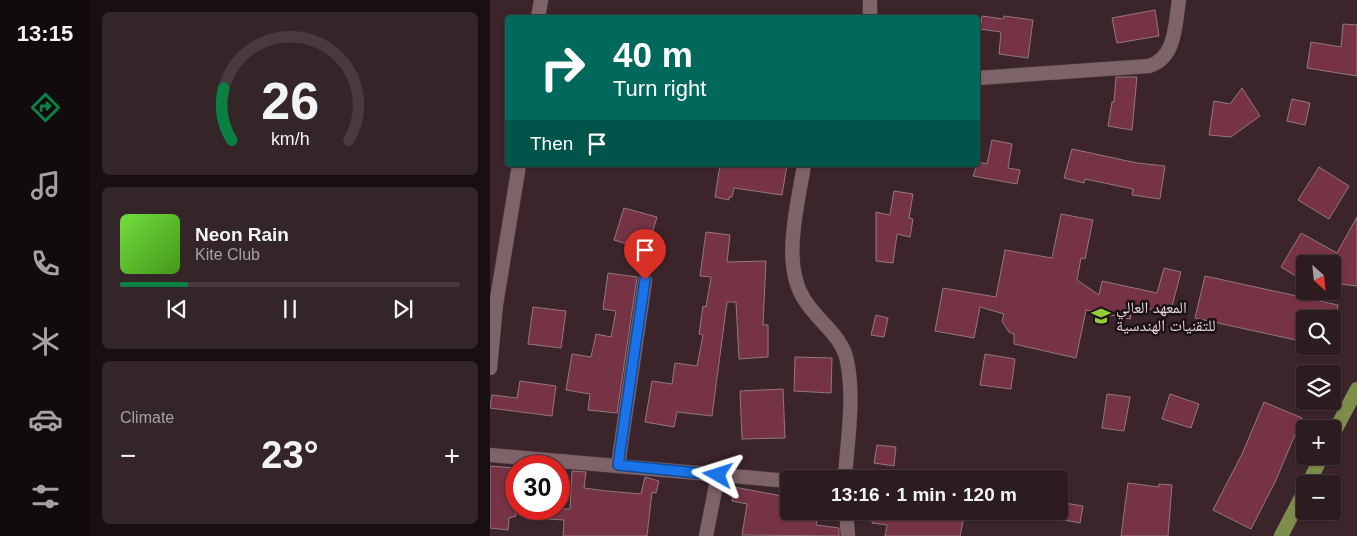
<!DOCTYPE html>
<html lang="en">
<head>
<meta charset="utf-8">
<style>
	:root { --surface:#2c1c20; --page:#342529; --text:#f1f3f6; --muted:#a6a1a5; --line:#483a3e; --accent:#0b8043 }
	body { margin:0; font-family:Helvetica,"Noto Naskh Arabic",sans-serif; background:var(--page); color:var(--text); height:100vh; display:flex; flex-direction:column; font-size:19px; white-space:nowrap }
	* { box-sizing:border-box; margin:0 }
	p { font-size:16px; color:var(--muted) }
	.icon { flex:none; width:28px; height:28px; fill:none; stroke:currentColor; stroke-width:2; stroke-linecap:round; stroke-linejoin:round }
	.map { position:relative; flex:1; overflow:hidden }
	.drawer { display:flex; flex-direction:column; gap:12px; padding:12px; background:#180f12; width:400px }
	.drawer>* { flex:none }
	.banner { position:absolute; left:15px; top:15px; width:475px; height:152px; border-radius:5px; box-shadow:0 1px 4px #0004,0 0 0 1px var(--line); background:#00695c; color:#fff; overflow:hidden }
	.needle { width:32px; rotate:153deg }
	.tools { position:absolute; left:806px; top:255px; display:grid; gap:10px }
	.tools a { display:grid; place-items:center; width:45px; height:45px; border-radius:5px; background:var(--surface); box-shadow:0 1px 4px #0004,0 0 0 1px var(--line); font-size:25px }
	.speed { position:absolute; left:15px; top:455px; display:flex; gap:10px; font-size:25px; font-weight:700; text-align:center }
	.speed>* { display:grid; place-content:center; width:65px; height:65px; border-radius:50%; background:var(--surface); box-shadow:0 1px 4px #0004,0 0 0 1px var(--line); line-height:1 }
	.speed .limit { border:8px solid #d22; background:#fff; color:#111 }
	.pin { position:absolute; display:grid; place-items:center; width:42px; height:42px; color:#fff; margin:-51px -21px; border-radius:50% 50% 50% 0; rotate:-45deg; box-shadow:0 0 5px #0007 }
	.pin .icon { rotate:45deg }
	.me { position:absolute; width:55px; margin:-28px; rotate:276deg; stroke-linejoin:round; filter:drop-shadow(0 0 4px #0008) }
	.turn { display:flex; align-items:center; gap:18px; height:105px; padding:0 25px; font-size:22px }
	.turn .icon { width:65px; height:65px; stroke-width:2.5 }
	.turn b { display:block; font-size:35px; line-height:42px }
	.then { display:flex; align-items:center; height:48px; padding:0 25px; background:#0003; gap:10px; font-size:19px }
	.big { font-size:38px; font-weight:800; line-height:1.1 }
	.drawer .tile { flex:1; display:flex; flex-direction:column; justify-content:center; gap:8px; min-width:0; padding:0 18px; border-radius:8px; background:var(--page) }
	.drawer .dial { align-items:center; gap:0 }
	.dial svg { height:130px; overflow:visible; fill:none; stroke:var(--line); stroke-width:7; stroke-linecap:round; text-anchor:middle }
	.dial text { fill:var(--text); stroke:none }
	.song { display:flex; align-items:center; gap:15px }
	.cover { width:60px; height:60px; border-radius:8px; background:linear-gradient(135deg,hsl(100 70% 55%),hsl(100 70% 35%)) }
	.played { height:5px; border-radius:2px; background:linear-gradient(90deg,var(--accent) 20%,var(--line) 20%) }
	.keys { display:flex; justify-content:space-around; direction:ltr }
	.heat { display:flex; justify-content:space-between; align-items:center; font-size:28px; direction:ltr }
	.trip { position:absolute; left:290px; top:470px; width:288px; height:50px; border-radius:5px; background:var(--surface); box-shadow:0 1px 4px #0004,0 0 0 1px var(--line); font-weight:800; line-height:50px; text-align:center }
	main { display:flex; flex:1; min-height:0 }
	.dock { display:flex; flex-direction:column; width:90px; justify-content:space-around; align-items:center; background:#120b0d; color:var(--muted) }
	.dock .icon { width:35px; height:35px }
	.dock .on { color:var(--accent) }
	.dock b { font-size:22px; color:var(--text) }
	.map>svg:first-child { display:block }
	.building { fill:#773346; stroke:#93787d }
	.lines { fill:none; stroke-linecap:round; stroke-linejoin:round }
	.minor-casing { stroke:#544246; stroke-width:15 }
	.primary-casing { stroke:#544246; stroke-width:15 }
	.minor { stroke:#7e6469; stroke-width:14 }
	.primary { stroke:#7d8d4a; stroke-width:14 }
	.route-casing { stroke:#114b97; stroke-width:12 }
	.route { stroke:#1a73e8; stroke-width:9 }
	.labels { text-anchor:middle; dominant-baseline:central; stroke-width:5; stroke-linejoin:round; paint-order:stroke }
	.poi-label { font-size:16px; fill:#e5d6d9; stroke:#1c1214; text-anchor:start }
</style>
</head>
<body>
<main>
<nav class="dock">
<b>13:15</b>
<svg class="icon on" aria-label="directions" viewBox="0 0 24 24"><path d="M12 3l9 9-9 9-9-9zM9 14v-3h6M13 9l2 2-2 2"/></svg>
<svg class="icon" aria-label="music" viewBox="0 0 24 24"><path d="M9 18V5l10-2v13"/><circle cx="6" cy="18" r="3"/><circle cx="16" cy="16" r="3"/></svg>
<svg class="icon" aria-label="phone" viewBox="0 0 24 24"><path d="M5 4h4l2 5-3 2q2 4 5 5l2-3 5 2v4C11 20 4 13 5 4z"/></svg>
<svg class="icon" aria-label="climate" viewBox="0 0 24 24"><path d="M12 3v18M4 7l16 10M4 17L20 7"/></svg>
<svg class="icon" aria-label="car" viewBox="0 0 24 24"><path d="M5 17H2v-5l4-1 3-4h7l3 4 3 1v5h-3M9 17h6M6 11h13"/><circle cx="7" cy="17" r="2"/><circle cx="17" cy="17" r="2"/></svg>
<svg class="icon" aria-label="filters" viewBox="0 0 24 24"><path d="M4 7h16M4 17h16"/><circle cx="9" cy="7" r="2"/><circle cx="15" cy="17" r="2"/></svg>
</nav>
<section class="drawer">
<div class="tile dial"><svg viewBox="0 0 100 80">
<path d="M14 69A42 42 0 1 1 86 69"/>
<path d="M14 69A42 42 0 0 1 9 37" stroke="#0b8043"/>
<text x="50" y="56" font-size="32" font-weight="700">26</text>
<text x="50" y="72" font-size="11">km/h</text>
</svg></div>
<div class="tile">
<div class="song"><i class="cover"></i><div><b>Neon Rain</b><p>Kite Club</p></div></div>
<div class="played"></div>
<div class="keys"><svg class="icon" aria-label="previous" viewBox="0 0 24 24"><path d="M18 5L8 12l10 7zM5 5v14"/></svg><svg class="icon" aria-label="pause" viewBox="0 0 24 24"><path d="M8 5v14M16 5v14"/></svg><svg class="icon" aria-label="next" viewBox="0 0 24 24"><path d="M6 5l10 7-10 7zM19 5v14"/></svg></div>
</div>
<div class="tile"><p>Climate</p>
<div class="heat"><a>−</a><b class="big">23°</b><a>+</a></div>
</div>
</section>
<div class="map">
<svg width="867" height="536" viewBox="0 0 867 536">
	<rect width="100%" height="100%" fill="#3b252a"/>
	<g class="building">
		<path d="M665 10 669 36 627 43 622 18Z"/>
		<path d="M492 16 513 19 514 16 543 20 538 58 509 54 511 32 490 29Z"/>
		<path d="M853 24 867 25V76L817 68 821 42 851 47Z"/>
		<path d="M626 77H647L642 130 618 126 622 102H624Z"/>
		<path d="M752 88 770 116 741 137 719 135 724 101 740 104Z"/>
		<path d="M802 99 820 103 815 125 797 121Z"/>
		<path d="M502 140 522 144 518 168 530 170 527 184 483 176 488 162 497 164Z"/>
		<path d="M582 149 647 163 675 166 670 199 642 195 643 189 595 179 594 183 574 178Z"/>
		<path d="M230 165H297L292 195 244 188 242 197H239V200L225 197Z"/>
		<path d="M829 167 859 186 839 219 808 200Z"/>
		<path d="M404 191 423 194 419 218 423 219 420 237 407 234 403 263 386 261V212L400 215Z"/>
		<path d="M134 208 167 217 157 250 124 240Z"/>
		<path d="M571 214 603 220 595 259 591 258 587 280 609 295 612 281 667 293 674 268 691 272 680 314 643 305 640 319 596 310 586 358 524 344V334L519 332 512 321 514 314 490 307 484 338 445 331 453 288 506 297 515 250 562 258Z"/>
		<path d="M867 217V286L842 283V264H815L809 278 791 267 811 233 847 253Z"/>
		<path d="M216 232 240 235 237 262 276 261 273 325H278V357L249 359 246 302H237L222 416 187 412 184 427 155 422 162 381 182 384 185 363 207 366 213 335 209 334 213 306 216 307 221 277 210 276Z"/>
		<path d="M118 273 147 277 127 413 98 410 100 394 76 390 82 354 101 357 106 334 121 337 126 311 113 309Z"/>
		<path d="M715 276 848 305 845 319H815V342L705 318Z"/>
		<path d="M43 307 76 311 71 348 38 344Z"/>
		<path d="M386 315 398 318 394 337 381 335Z"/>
		<path d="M495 354 525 359 521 389 490 385Z"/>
		<path d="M305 357 342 358 341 393 304 391Z"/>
		<path d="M30 381 66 386 62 416 0 408 2 395 27 398Z"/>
		<path d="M293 389 295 438 252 439 250 391Z"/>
		<path d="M617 394 640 397 634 431 612 428Z"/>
		<path d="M680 394 709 404 701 428 672 419Z"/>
		<path d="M774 402 812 418 786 480 761 529 723 510 752 454Z"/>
		<path d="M387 445 406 447 404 466 384 463Z"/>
		<path d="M0 466 25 468 22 502H26V516L19 518 18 530 0 528Z"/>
		<path d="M82 471 96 472 94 488 117 491 151 494 155 477 169 481 166 493 162 492 157 536H73L74 520 43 518V509H80Z"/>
		<path d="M638 483 669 487V484L682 485 678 536H631Z"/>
		<path d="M244 487 292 496 290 507 299 508V511H329L326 525 349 528V536L252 535 257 504 242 501Z"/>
		<path d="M569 502 593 506 590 523 569 519Z"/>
		<path d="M384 511H475L470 536H395L397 525 382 523Z"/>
	</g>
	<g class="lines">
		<g class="minor-casing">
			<g id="minor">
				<path d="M380 0V18"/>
				<path d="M48 18 51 0"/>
				<path d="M488 78 659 66C686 58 685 25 689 0"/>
				<path d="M314 165C308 205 291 263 314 299 327 321 352 335 357 361 365 399 357 441 355 479"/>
				<path d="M0 368 6 305 29 165"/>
				<path d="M0 455 299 481"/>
				<path d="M128 465 155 281"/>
				<path d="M356 511 358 536"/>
				<path d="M216 536 228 475"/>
			</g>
		</g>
		<g class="primary-casing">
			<g id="primary">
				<path d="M842 436 867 389"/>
				<path d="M818 484 832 456"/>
				<path d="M791 536 815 490"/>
			</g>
		</g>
		<use href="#minor" class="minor"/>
		<use href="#primary" class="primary"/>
	</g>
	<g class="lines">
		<g class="route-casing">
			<path id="route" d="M155 280 128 465 228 475"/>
		</g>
		<use href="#route" class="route"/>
	</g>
	<defs>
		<g id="university-bare" transform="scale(1.5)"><path d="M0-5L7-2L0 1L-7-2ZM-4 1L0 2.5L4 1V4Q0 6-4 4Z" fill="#96cc3a" stroke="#1c1214" stroke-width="2.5" paint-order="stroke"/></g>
	</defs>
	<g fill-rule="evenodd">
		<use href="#university-bare" x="611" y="316"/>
	</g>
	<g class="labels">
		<g class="poi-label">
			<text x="626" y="307">المعهد العالي<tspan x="626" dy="18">للتقنيات الهندسية</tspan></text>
		</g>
	</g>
</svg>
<div class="tools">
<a><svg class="needle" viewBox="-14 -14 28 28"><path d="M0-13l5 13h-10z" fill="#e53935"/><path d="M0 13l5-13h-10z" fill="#a6a1a5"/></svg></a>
<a><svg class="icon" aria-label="search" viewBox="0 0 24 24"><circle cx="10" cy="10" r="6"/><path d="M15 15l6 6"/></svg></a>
<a><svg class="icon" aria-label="layers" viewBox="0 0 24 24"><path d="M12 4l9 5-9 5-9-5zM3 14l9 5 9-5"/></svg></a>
<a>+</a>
<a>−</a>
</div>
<div class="speed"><div class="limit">30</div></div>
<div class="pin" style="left:155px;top:280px;background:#d93025"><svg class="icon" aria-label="arrive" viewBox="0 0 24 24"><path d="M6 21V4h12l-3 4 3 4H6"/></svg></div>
<svg class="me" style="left:228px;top:475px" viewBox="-20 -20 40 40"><path d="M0-17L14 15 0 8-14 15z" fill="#1a73e8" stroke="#fff" stroke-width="4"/></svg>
<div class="trip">13:16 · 1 min · 120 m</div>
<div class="banner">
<div class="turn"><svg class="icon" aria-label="right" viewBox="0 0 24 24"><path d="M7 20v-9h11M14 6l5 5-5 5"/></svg><div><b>40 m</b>Turn right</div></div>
<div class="then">Then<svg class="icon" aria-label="arrive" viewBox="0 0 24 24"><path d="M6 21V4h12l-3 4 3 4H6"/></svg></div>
</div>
</div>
</main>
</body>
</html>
